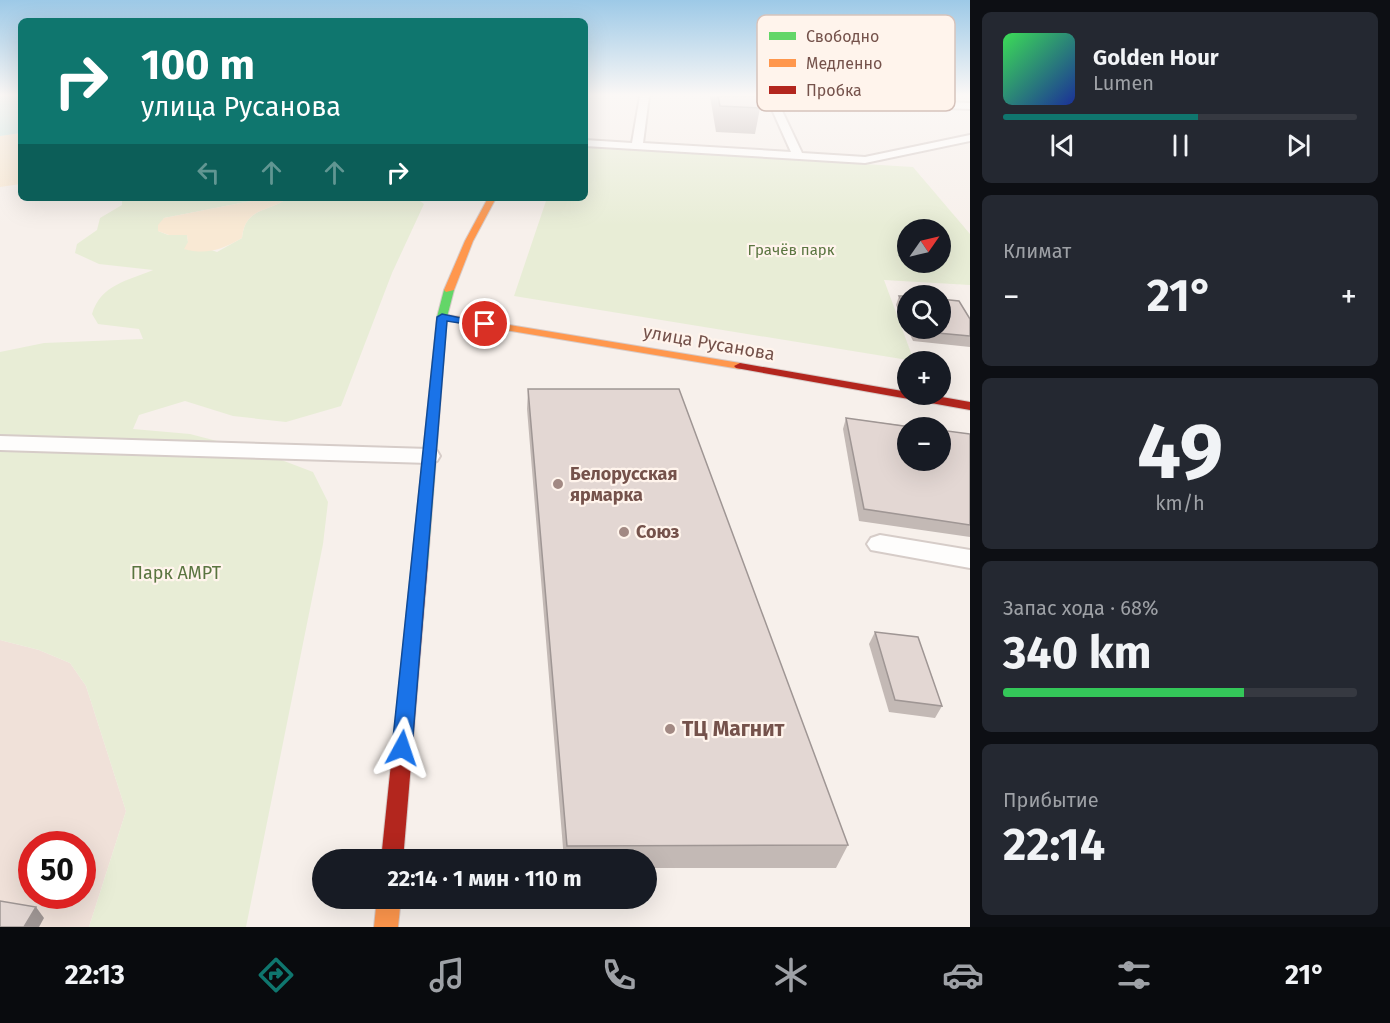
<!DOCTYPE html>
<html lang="ru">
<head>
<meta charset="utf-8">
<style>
	:root { --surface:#171b24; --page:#242831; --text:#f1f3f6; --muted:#9ea1a6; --line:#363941; --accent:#0f766e }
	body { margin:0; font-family:"Fira Sans",sans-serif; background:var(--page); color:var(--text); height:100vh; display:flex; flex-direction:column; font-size:22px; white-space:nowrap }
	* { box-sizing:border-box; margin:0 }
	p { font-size:20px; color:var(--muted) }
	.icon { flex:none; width:33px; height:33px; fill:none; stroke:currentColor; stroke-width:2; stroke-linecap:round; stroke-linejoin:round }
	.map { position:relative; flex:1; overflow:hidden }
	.panel { display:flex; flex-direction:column; gap:12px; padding:12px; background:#0d0f14; width:420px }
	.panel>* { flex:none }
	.hud { position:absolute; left:18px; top:18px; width:570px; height:183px; border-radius:9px; box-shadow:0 6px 24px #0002; background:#0f766e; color:#fff; overflow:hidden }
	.needle { width:39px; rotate:56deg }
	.tools { position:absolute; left:897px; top:219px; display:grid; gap:12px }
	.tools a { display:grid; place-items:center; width:54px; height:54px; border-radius:50%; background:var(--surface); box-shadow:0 6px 24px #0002; font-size:30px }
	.speed { position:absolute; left:18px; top:831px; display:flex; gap:12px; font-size:30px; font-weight:700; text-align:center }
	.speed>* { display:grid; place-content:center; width:78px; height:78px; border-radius:50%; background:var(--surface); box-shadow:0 6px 24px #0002; line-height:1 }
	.speed .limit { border:9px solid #d22; background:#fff; color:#111 }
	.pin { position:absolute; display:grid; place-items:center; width:51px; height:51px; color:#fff; margin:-26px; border:3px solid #fff; border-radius:50%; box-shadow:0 2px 6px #0007 }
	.me { position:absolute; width:66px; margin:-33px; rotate:5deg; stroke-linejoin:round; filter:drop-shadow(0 0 4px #0008) }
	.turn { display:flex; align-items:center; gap:21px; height:126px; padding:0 24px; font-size:27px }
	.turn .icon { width:78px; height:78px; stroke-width:2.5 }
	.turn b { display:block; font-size:42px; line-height:51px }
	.lanes { display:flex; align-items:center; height:57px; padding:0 24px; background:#0003; justify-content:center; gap:30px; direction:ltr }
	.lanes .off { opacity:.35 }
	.big { font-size:45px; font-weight:700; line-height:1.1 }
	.panel .tile { flex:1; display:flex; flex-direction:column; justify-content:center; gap:9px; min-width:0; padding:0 21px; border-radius:9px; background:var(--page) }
	.panel .dial { align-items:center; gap:0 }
	.dial b { font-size:78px; line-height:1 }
	.song { display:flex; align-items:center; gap:18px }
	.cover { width:72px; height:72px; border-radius:9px; background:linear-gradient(135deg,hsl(130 70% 55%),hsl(230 70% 35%)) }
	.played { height:6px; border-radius:3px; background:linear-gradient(90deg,var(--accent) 55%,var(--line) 55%) }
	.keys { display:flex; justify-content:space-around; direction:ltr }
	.heat { display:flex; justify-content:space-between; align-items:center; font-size:33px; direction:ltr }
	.charge { height:9px; border-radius:4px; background:linear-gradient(90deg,#34c759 68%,var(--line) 0) }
	.trip { position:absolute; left:312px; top:849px; width:345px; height:60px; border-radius:30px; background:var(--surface); box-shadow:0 6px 24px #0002; font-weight:700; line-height:60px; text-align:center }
	.menu { display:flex; height:96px; justify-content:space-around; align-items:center; background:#090b0e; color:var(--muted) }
	.menu .icon { width:42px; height:42px }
	.menu .active { color:var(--accent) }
	.menu b { font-size:27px; color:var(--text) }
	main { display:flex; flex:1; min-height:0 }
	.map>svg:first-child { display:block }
	.residential { fill:#f0e1d9; fill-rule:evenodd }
	.green { fill:#e8edd6; fill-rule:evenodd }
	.sand { fill:#f9e9d4 }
	.water { fill:#cde9e5 }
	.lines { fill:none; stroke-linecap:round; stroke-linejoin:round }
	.lane-casing { stroke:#d6ccc8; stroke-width:4 }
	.fast-casing { stroke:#d7cbc8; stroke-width:2 }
	.slow-casing { stroke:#d7cbc8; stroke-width:2 }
	.jam-casing { stroke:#d7cbc8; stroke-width:2 }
	.lane { fill:#fefdfc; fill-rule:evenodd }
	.fast { fill:#63d668; fill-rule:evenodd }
	.slow { fill:#ff974d; fill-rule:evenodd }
	.jam { fill:#b3261e; fill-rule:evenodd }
	.wall { fill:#c3b9b5 }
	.shaded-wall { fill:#9f9694 }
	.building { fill:#e3d7d3; stroke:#9f9694; stroke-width:1.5 }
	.route { fill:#1a73e8; stroke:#114b97; stroke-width:1.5 }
	.poi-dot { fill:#a28983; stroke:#fff4ec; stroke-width:2 }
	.labels { text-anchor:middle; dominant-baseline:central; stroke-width:4.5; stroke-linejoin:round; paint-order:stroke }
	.far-park-label { font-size:15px; fill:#5a7540; stroke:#fff4ec }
	.street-label { font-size:18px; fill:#75524b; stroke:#fff4ec }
	.poi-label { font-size:18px; font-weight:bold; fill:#75524b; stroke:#fff4ec; text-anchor:start }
	.park-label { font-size:18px; fill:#5a7540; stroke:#fff4ec }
	.near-poi-label { font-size:21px; font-weight:bold; fill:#75524b; stroke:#fff4ec; text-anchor:start }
	.key { fill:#fff4ec; stroke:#d6c3bc; stroke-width:1.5 }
	.key-label { font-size:16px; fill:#75524b }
</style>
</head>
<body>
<main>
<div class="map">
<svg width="970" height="927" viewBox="0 0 970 927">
	<rect width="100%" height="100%" fill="#f7f0eb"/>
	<path class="residential" d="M0 640 39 650 70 663 86 686 126 811 89 927H0ZM32 844H82V896H32Z"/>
	<g class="green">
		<path d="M585 147 913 167 970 234V285L884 280 914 361 514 296 547 198H585ZM908 230H940V262H908Z"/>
		<path d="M122 198H252L251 201 164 218 158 231 168 235H187L188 242 217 252 242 238C245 207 267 213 288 198H416L424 204 392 273 341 406 286 422 233 416 185 401 139 415 133 429 190 434 263 453 313 472 328 502 323 544 246 927H89L126 811 86 686 70 663 39 650 0 640V352L44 343 143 339 139 329 98 324 92 314C101 284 128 281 153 270L99 264 75 253 77 244 97 230 100 218 122 205Z"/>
	</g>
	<g class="sand">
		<path d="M21 133V184L0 187V136Z"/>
		<path d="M252 198H288C267 213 245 207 242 238 221 250 207 255 184 249L188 242 187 235H169L158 231V225L164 218 251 201Z"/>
	</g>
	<path class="water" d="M0 96H21V133L0 136Z"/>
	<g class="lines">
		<g class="lane-casing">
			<g id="lane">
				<path d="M640 96H649L643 143 791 152 766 96H775L802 153 865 157 970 135V141L865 163 585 146V140L632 143Z"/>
				<path d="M811 96 970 103V109L817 103Z"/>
				<path d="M0 436 429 449 437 451 440 456 437 461 429 463 0 450Z"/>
				<path d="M880 535 970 550V568L871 550 867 544 871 538Z"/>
			</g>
		</g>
		<g class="fast-casing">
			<path id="fast" d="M449 287 454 290 447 317 428 561 426 565H414L412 561 437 317 444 290Z"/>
		</g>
		<g class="slow-casing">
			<g id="slow">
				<path d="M488 198H496L473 241 454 290 446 292 444 290 465 241Z"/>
				<path d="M442 314 740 363 746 366 740 369 438 319 437 317Z"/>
				<path d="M377 898H401L398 927H374Z"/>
			</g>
		</g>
		<g class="jam-casing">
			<g id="jam">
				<path d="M740 363 908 392V394H925L970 402V410L736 368 734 366Z"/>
				<path d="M420 556 426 557 428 561 403 860H381L412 561 414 557Z"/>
			</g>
		</g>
		<use href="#lane" class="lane"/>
		<use href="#fast" class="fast"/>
		<use href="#slow" class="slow"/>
		<use href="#jam" class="jam"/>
	</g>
	<g class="wall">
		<path d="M710 96H757L760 108 755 134 716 132Z"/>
		<path d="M899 296H908V328H940L970 319V347L913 341 896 305Z"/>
		<path d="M528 389 848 845 836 868H646V860H564L527 409Z"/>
		<path d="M846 418 970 434V537L859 521 843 429Z"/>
		<path d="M875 632 942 706 935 718 889 712 869 644Z"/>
	</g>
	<path class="shaded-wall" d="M36 907 44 918 39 927H24Z"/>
	<g class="building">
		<path d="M718 96H757L760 108 720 106Z"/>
		<path d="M899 296H908V313Z"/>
		<path d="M940 299 959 301 970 319V336L916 331 915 328H940Z"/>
		<path d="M528 389H679L848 845 567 846Z"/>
		<path d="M846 418 918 428H908V460H940V430L970 434V525L864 509Z"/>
		<path d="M875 632 918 637 942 706 895 700Z"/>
		<path d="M0 901 36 907 24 927H0Z"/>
	</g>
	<linearGradient id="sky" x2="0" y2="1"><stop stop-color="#9dc9e7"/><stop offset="0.42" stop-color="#fbf8f6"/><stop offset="1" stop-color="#fbf8f6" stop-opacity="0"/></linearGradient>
	<rect width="970" height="226" fill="url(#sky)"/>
	<path class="route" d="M442 314 490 324 485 327 447 321 412 748 409 755 402 757 395 755 392 748 437 317Z"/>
	<g class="poi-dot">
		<circle cx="558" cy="484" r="6"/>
		<circle cx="624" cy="532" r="6"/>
		<circle cx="670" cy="729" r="6"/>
	</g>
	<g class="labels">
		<g class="far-park-label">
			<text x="791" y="250">Грачёв парк</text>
		</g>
		<g class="street-label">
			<text transform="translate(709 343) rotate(10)">улица Русанова</text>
		</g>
		<g class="poi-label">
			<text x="570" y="474">Белорусская<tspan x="570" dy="21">ярмарка</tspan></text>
			<text x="636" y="532">Союз</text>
		</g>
		<g class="park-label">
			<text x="176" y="573">Парк АМРТ</text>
		</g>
		<g class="near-poi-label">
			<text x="682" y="729">ТЦ Магнит</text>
		</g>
	</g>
	<rect x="757" y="15" width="198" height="96" rx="9" class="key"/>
	<rect x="769" y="32" width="27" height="8" fill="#63d668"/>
	<rect x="769" y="59" width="27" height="8" fill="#ff974d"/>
	<rect x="769" y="86" width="27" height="8" fill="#b3261e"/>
	<g class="key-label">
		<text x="806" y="42">Свободно</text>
		<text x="806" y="69">Медленно</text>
		<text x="806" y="96">Пробка</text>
	</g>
</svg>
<div class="tools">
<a><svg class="needle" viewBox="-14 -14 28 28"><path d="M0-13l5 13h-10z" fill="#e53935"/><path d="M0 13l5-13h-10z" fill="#9ea1a6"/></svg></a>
<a><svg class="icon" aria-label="search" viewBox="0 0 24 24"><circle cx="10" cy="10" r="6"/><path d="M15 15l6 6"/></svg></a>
<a>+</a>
<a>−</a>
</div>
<div class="speed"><div class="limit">50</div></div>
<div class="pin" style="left:485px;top:324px;background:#d93025"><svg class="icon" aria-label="arrive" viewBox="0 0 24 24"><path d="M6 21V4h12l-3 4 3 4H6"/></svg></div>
<svg class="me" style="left:402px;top:748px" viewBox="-20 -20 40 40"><path d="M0-17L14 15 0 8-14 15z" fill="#1a73e8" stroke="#fff" stroke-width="4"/></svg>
<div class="trip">22:14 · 1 мин · 110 m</div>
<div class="hud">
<div class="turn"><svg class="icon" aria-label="right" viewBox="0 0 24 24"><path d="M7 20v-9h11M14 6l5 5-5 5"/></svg><div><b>100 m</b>улица Русанова</div></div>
<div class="lanes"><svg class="icon off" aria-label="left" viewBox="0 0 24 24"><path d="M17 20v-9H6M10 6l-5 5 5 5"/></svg><svg class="icon off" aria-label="ahead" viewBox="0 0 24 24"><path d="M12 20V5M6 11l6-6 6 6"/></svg><svg class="icon off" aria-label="ahead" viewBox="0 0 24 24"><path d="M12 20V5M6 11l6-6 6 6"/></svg><svg class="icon" aria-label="right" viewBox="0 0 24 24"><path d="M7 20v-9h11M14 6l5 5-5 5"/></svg></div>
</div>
</div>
<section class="panel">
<div class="tile">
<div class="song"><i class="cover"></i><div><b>Golden Hour</b><p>Lumen</p></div></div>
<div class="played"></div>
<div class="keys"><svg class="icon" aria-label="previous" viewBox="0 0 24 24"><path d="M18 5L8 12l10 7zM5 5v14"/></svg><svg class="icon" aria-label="pause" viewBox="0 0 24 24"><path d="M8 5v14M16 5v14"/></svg><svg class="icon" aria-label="next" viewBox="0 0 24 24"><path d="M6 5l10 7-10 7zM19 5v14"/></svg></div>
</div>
<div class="tile"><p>Климат</p>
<div class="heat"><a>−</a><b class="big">21°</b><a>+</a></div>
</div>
<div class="tile dial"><b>49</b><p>km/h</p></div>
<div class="tile"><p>Запас хода · 68%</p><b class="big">340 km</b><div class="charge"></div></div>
<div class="tile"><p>Прибытие</p><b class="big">22:14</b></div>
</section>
</main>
<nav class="menu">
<b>22:13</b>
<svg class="icon active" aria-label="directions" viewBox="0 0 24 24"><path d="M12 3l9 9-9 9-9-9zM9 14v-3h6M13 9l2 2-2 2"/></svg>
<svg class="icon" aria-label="music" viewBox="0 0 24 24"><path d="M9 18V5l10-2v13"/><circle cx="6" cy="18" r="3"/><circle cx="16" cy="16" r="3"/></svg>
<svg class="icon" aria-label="phone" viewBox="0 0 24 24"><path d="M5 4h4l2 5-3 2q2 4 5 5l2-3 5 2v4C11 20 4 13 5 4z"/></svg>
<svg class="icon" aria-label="climate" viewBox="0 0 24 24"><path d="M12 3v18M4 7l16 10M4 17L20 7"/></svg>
<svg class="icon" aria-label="car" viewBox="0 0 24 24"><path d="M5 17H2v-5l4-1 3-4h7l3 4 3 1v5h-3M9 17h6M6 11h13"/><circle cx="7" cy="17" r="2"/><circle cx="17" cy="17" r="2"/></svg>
<svg class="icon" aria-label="filters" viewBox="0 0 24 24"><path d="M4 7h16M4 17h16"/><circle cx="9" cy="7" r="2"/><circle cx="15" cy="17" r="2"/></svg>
<b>21°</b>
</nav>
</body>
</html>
